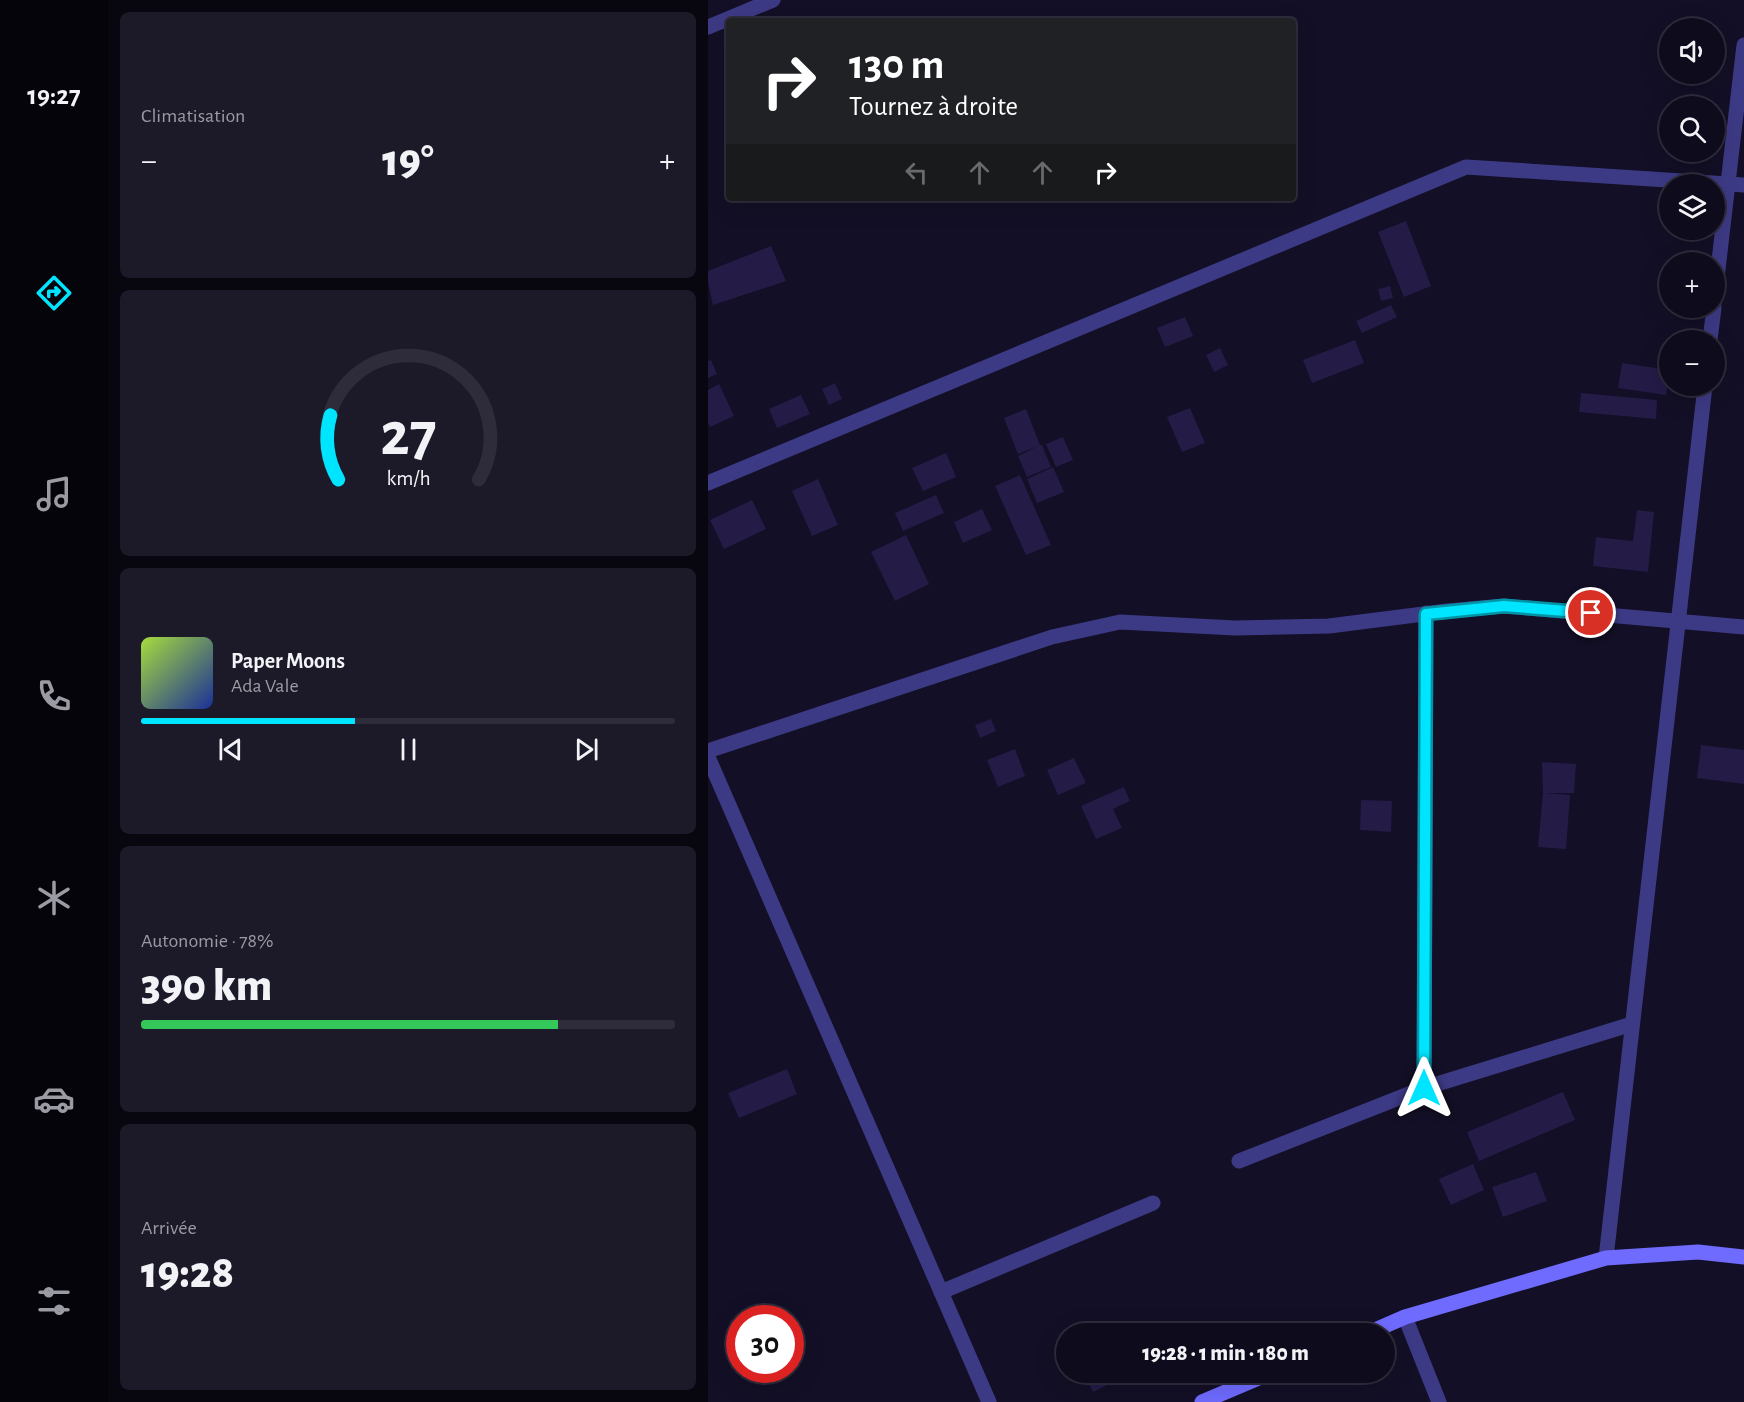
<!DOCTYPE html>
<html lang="fr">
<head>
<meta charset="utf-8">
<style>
	:root { --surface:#0e0b1c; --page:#1c1929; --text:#f1f3f6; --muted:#9b9ba3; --line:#2e2b3b; --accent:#00e5ff }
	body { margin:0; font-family:"Alegreya Sans",sans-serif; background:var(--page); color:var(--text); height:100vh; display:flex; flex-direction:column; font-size:22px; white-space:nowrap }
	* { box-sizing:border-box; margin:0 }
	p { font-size:20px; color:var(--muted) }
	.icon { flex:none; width:33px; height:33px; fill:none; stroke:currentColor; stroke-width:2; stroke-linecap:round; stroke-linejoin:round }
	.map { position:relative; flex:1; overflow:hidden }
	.details { display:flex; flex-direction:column; gap:12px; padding:12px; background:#08060f; width:600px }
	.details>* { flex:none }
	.banner { position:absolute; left:18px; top:18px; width:570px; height:183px; border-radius:6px; box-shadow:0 6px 24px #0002,0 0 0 2px var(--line); background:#202124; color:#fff; overflow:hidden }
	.controls { position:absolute; left:951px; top:18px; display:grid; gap:12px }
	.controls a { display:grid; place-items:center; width:66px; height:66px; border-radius:50%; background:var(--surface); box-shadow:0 6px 24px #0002,0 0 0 2px var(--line); font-size:30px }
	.speed { position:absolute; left:18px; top:1305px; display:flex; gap:12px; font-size:30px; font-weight:700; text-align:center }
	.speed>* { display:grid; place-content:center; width:78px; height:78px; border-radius:50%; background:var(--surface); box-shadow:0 6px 24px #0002,0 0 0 2px var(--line); line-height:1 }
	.speed .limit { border:9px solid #d22; background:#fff; color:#111 }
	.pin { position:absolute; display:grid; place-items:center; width:51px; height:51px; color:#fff; margin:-26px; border:3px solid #fff; border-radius:50%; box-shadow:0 2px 6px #0007 }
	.me { position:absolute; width:66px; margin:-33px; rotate:0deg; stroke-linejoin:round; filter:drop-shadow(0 0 4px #0008) }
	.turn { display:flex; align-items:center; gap:21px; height:126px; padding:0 24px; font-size:27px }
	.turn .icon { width:78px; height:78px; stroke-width:2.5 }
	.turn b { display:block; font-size:42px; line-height:51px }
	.lanes { display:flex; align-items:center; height:57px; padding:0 24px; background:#0003; justify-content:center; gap:30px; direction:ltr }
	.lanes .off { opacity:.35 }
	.big { font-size:45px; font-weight:800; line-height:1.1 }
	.details .card { flex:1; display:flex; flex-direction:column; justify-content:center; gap:9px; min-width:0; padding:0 21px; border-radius:9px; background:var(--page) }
	.details .dial { align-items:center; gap:0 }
	.dial svg { height:156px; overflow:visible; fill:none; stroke:var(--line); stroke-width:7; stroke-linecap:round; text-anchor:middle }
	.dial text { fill:var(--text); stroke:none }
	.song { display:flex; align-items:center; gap:18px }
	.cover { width:72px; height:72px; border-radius:9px; background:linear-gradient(135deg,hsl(80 70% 55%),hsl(230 70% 35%)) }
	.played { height:6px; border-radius:3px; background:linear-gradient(90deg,var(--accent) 40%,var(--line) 40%) }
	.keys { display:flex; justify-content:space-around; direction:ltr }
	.heat { display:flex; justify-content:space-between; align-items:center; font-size:33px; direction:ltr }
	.charge { height:9px; border-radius:4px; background:linear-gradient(90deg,#34c759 78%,var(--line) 0) }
	.trip { position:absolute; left:348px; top:1323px; width:339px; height:60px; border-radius:30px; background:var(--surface); box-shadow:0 6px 24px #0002,0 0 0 2px var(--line); font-weight:800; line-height:60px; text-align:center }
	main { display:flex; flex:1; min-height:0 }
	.dock { display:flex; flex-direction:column; width:108px; justify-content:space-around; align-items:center; background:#06040b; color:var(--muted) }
	.dock .icon { width:42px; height:42px }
	.dock .on { color:var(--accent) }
	.dock b { font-size:27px; color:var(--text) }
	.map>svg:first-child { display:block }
	.building { fill:#241b47 }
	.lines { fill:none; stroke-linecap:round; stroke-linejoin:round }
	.street { stroke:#3d3a85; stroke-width:15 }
	.secondary { stroke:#6f6bff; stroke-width:15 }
	.route-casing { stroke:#0095a6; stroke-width:15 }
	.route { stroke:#00e5ff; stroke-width:10 }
</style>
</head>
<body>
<main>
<nav class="dock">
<b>19:27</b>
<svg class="icon on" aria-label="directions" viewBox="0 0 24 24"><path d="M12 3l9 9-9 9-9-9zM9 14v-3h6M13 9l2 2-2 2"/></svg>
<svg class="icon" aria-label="music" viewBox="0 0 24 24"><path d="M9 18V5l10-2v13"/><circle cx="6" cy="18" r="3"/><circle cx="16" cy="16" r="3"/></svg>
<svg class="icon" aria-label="phone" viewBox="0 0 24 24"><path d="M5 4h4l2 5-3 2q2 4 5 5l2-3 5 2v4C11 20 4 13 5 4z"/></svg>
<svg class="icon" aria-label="climate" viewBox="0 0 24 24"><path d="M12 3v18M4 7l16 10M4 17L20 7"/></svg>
<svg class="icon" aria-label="car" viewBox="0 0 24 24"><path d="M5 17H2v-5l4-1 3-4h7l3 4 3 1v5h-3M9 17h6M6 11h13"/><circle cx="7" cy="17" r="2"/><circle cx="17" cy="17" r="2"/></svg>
<svg class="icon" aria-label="filters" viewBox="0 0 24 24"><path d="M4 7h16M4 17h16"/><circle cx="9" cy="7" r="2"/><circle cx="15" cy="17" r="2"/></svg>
</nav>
<section class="details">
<div class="card"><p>Climatisation</p>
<div class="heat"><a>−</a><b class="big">19°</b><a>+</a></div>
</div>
<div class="card dial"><svg viewBox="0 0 100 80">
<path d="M14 69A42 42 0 1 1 86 69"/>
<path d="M14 69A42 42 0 0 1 10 36" stroke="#00e5ff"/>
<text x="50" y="56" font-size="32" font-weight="700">27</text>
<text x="50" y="72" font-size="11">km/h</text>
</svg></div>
<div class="card">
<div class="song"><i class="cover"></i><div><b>Paper Moons</b><p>Ada Vale</p></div></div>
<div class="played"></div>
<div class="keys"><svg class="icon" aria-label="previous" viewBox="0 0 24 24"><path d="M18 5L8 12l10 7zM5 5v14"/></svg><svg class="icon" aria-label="pause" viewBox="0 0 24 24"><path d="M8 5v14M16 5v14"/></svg><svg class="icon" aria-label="next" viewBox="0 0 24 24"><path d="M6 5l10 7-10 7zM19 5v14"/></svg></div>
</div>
<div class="card"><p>Autonomie · 78%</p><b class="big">390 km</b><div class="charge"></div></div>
<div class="card"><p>Arrivée</p><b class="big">19:28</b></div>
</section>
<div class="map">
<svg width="1036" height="1402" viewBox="0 0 1036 1402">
	<rect width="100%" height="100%" fill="#130f26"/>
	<g class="building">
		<path d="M698 221 723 286 696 297 670 232Z"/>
		<path d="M63 246 78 281 5 305 0 282V271Z"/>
		<path d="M682 286 685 298 673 301 670 289Z"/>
		<path d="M683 305 689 317 654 333 648 321Z"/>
		<path d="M477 317 485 336 457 347 449 328Z"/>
		<path d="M647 340 656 363 604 383 595 360Z"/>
		<path d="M512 348 520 365 506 372 498 355Z"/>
		<path d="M3 360 9 374 0 378V361Z"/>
		<path d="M914 363 961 370 958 395 910 388Z"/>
		<path d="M127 383 134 399 121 405 114 389Z"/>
		<path d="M11 384 26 416 2 427 0 423V390Z"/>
		<path d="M873 393 949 400 948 419 871 412Z"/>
		<path d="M93 395 102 414 69 428 61 409Z"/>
		<path d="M482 408 497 443 474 452 459 417Z"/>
		<path d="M318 409 332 445H334L343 467 319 477 310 456 330 446 310 454 296 418Z"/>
		<path d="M355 437 365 460 348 467 338 444Z"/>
		<path d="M238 453 248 477 215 491 204 468Z"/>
		<path d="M345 467 356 492 329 503 319 479Z"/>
		<path d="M312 475 343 545 318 555 287 486Z"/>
		<path d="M110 479 130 525 104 536 84 491Z"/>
		<path d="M228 495 236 513 195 531 187 513Z"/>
		<path d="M44 500 58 529 16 549 2 520Z"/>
		<path d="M274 509 284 530 255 543 246 522Z"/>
		<path d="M929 510 946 512 940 572 885 566 888 537 925 541Z"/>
		<path d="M198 535 221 584 187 601 163 552Z"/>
		<path d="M283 719 288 731 272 738 267 725Z"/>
		<path d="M993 745 1036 750V784L989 778Z"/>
		<path d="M307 749 317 776 290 787 279 760Z"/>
		<path d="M366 758 378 783 350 795 339 770Z"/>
		<path d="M834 762 868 764 866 793H837L862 795 858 849 830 847 835 793Z"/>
		<path d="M416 787 422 801 405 809 414 828 388 839 373 806Z"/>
		<path d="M653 800 684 801 683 832 652 830Z"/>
		<path d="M79 1069 89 1094 31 1118 20 1093Z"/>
		<path d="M855 1092 867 1120 771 1161 759 1132Z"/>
		<path d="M765 1164 776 1190 743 1205 731 1179Z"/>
		<path d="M828 1172 839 1201 795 1217 784 1187Z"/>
		<path d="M375 1372H408L411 1379 385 1392Z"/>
	</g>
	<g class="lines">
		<g class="street">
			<path d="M0 27 65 0"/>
			<path d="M1006 304 1036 45"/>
			<path d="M1002 340 1006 308"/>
			<path d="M0 483 758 167 1036 185"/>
			<path d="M0 751 344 637 412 622 527 628 621 626 739 611 796 606 1036 627"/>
			<path d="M0 757 281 1402"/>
			<path d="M716 1088 718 613"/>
			<path d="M531 1161 716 1088 924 1024"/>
			<path d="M898 1258 997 386"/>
			<path d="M233 1292 445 1203"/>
			<path d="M697 1317 731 1402"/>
		</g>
		<g class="secondary">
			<path d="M658 1334 697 1317 898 1258 990 1252 1036 1257"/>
			<path d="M494 1402 565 1372"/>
		</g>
	</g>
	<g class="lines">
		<g class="route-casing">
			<path id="route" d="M716 1088 718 614 796 606 883 613"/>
		</g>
		<use href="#route" class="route"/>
	</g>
</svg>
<div class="controls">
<a><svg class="icon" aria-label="sound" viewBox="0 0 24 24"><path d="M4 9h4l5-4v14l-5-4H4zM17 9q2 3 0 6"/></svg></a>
<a><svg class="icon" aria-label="search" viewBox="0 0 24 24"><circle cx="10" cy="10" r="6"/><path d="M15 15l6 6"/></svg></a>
<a><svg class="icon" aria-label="layers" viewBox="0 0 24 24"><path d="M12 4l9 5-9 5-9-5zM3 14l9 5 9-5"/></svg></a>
<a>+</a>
<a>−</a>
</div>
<div class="speed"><div class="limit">30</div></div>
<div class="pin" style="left:883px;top:613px;background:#d93025"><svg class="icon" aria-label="arrive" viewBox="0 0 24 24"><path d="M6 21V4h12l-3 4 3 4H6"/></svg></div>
<svg class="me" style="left:716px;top:1088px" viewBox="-20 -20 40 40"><path d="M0-17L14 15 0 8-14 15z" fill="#00e5ff" stroke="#fff" stroke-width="4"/></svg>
<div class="trip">19:28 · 1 min · 180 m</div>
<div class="banner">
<div class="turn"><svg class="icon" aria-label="right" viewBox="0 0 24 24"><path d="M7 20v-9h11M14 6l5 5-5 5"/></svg><div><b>130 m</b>Tournez à droite</div></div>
<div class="lanes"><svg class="icon off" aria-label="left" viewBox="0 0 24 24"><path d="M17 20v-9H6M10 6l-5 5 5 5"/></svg><svg class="icon off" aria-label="ahead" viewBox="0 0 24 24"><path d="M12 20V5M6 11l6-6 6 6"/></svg><svg class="icon off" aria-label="ahead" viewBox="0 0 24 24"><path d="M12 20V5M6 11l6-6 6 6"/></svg><svg class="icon" aria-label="right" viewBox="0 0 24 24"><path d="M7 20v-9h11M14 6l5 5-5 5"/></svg></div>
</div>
</div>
</main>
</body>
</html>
